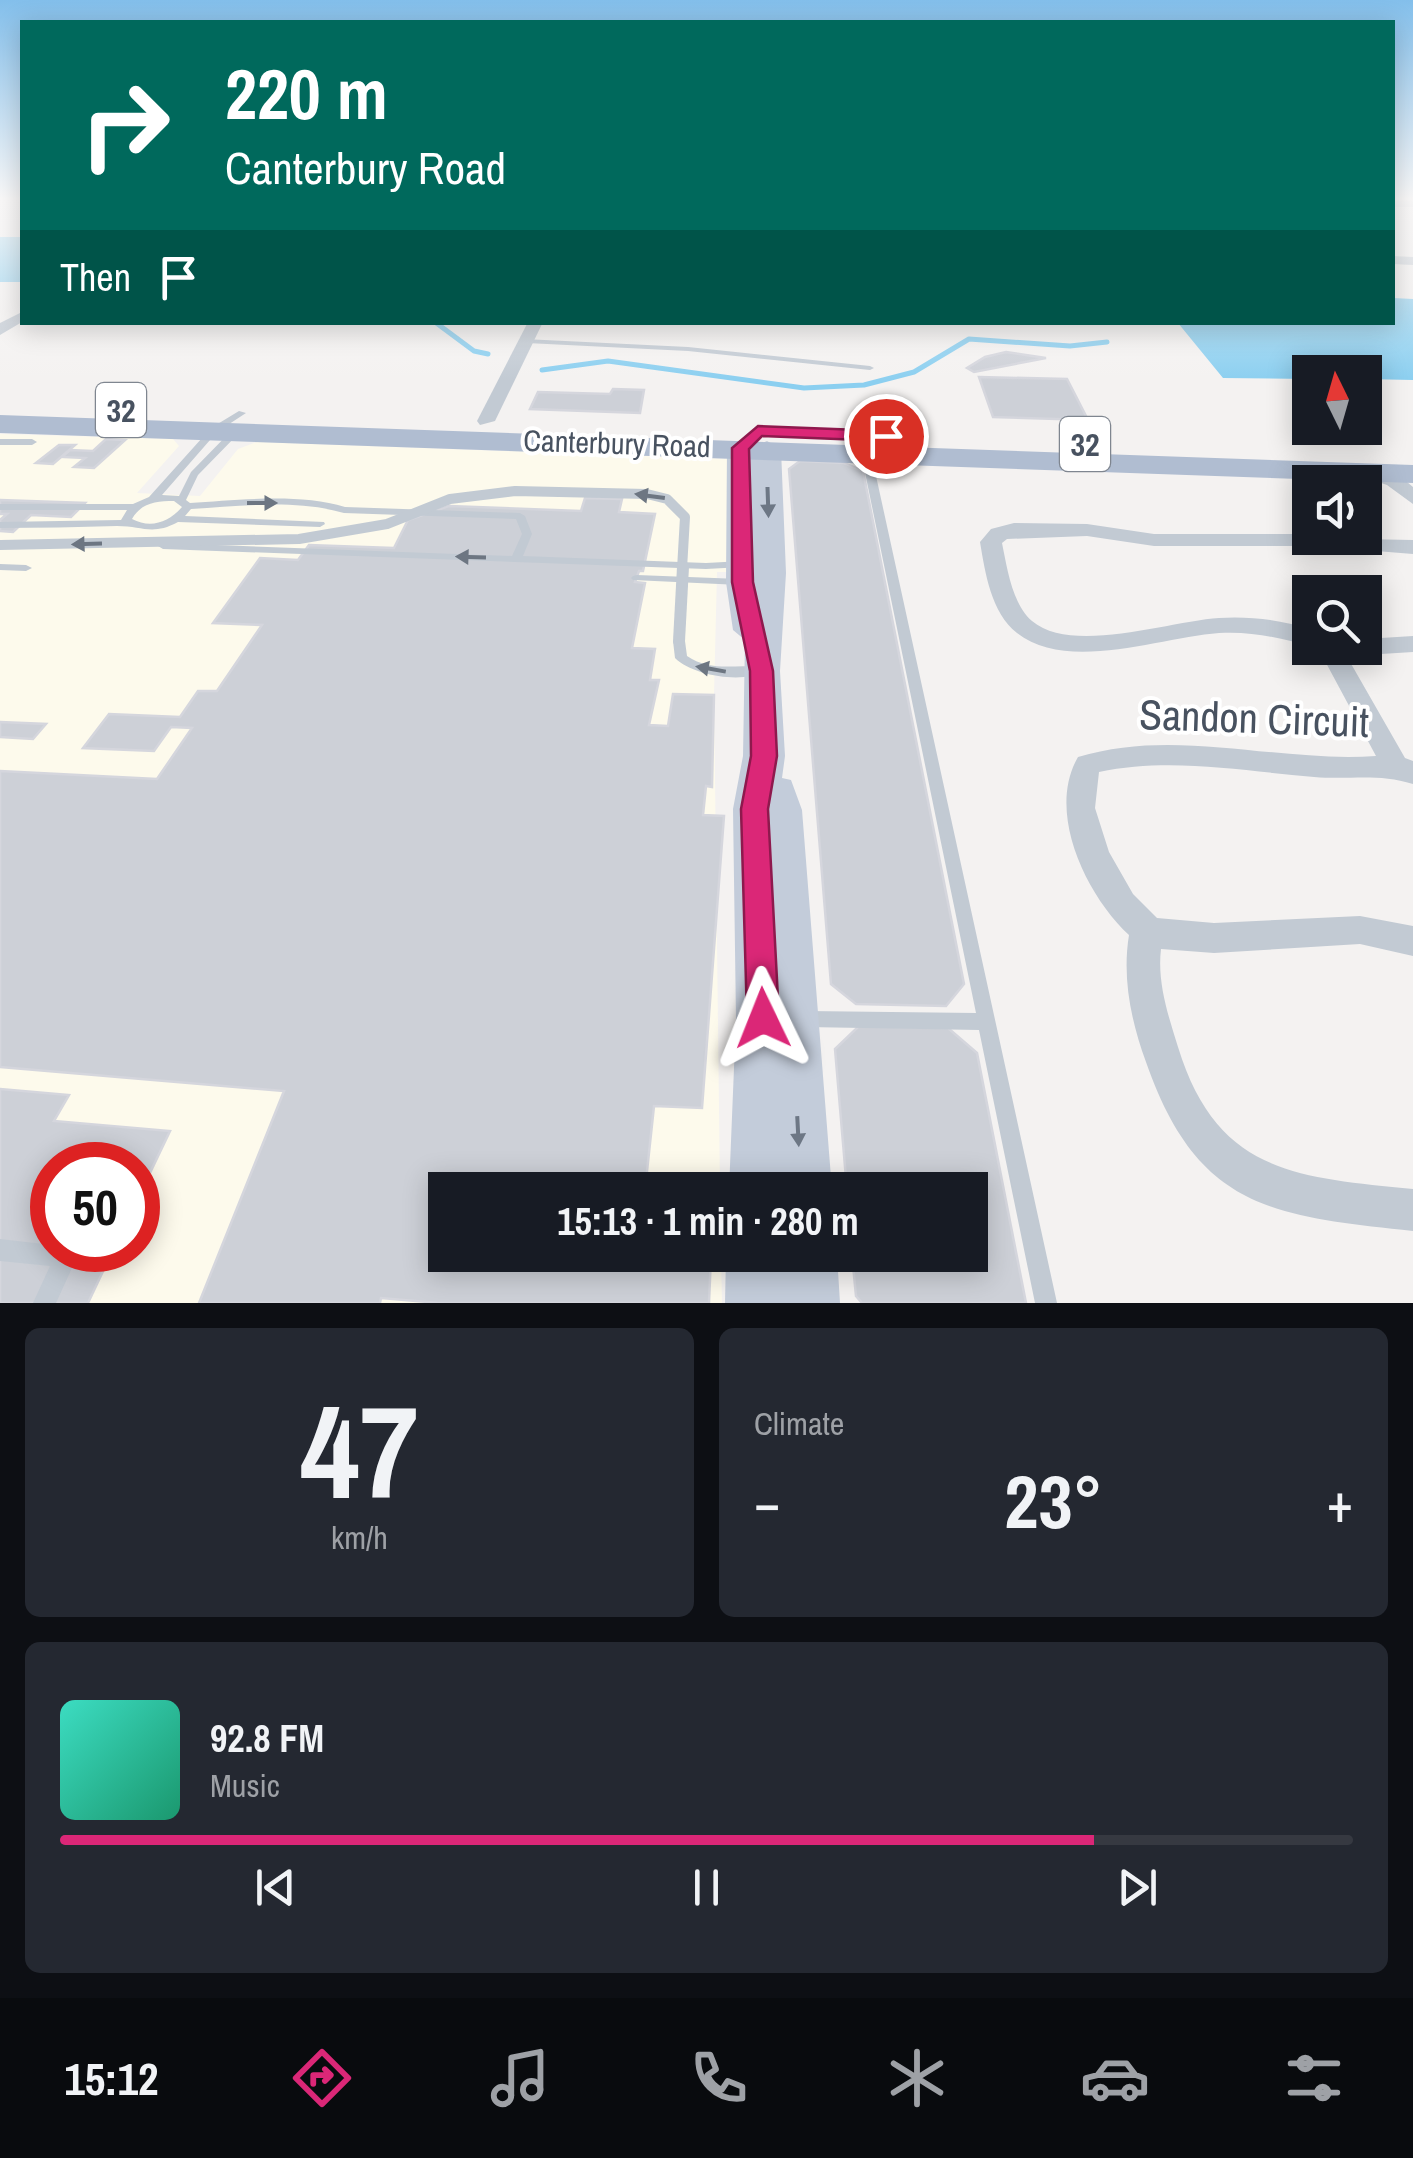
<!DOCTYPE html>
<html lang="en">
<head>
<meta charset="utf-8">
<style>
	:root { --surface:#171b24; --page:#242831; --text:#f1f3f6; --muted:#9ea1a6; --line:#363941; --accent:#db2777 }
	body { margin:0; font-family:"Archivo Narrow",sans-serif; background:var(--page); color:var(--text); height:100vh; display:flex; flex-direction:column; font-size:38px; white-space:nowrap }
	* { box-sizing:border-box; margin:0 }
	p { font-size:32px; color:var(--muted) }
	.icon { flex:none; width:55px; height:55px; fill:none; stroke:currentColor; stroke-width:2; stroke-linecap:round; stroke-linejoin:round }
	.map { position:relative; height:1303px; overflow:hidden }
	.side { display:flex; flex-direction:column; gap:25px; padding:25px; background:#0d0f14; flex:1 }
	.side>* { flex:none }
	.top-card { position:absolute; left:20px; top:20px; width:1375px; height:305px; border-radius:0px; box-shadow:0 5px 25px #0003; background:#00695c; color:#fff; overflow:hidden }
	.needle { width:65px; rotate:355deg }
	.buttons { position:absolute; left:1292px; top:355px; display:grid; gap:20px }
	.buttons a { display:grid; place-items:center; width:90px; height:90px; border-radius:0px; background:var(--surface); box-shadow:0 5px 25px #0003; font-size:50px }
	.speed { position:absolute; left:30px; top:1142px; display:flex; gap:20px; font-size:50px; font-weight:700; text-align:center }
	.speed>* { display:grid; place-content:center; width:130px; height:130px; border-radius:50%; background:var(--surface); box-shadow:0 5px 25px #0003; line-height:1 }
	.speed .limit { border:15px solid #d22; background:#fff; color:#111 }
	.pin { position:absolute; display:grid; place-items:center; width:85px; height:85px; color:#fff; margin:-42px; border:5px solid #fff; border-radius:50%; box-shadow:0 2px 10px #0007 }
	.me { position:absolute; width:110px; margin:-55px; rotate:358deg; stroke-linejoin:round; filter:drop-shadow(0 0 8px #0008) }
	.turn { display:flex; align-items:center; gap:35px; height:210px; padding:0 40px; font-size:45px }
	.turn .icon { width:130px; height:130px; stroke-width:2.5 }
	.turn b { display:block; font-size:70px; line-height:85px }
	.then { display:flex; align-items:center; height:95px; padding:0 40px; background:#0003; gap:20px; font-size:38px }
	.big { font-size:75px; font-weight:800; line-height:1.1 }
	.side .tile { flex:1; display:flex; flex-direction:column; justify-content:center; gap:15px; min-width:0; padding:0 35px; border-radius:15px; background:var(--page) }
	.side .dial { align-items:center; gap:0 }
	.dial b { font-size:130px; line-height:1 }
	.song { display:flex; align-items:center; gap:30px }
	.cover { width:120px; height:120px; border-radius:15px; background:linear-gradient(135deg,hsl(170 70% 55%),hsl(160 70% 35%)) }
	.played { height:10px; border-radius:5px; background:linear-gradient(90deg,var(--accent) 80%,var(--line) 80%) }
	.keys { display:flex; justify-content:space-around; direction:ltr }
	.heat { display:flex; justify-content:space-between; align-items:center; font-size:55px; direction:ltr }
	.side .tiles { flex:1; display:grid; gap:25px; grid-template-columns:1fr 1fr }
	.tile:last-child { grid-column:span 2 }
	.trip { position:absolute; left:428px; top:1172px; width:560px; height:100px; border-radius:0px; background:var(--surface); box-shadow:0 5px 25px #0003; font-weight:800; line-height:100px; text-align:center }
	.dock { display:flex; height:160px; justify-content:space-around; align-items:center; background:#090b0e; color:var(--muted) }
	.dock .icon { width:70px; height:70px }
	.dock .on { color:var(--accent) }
	.dock b { font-size:45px; color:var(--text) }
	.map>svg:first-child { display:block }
	.commercial { fill:#fdfaec; fill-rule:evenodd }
	.water { fill:#8bcff0 }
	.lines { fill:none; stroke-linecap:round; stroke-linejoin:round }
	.stream { stroke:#8bcff0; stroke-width:5 }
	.building { fill:#cdd0d7; stroke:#d5d6dd; stroke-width:2.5 }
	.lane { fill:#c2cad3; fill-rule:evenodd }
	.street { fill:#c2cad3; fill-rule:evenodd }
	.secondary { fill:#c3ccda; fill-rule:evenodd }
	.primary { fill:#b0bdd1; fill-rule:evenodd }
	.lane-bridge-far1 { stroke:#c2cad3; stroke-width:10 }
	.lane-bridge { stroke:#c2cad3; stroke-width:12 }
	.oneway { fill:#6d7682 }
	.oneway2 { fill:#6d7785 }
	.route { fill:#db2777; stroke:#8e194d; stroke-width:2.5 }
	.labels { text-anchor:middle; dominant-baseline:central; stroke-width:8; stroke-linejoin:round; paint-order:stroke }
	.far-street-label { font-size:30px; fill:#485260; stroke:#fff }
	.shield { fill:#fff; stroke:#7f8690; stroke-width:2.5 }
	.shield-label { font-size:32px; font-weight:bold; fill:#485260 }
	.near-street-label { font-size:42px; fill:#485260; stroke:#fff }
</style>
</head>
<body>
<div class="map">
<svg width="1413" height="1303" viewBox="0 0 1413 1303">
	<rect width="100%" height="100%" fill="#f4f2f1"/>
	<path class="commercial" d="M0 434 173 439 179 446 137 493 200 496 238 449 257 442 728 459 737 572H717L714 695 720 1190H445V1255H721L722 1303H0ZM52 1165H138V1250H52Z"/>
	<g class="water">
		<rect x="0" y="237" width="22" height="45"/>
		<path d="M1393 298 1413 299V380L1365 379V372H1310V379L1223 378 1178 323 1392 322Z"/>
	</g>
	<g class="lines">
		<g class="stream">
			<path d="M435 322 474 351 488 354"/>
			<path d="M542 370 608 361 804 388 864 385 914 372 969 339 1070 346 1107 342"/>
		</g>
	</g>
	<g class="building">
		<path d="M1006 352 1046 358 974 372 967 368 985 357Z"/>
		<path d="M979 377 1067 379 1088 420 993 417Z"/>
		<path d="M613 389 644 390 640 413 530 409 538 392 610 394Z"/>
		<path d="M106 439 125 440 94 468 74 467 85 458 62 457 70 450 93 451Z"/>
		<path d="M59 445H75L53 464 36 463Z"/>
		<path d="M800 461 844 463 863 471 964 984 946 1006 856 1004 831 984 789 469Z"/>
		<path d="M585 498 622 499 619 512 655 514 643 571H639L635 582 645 583 632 648 655 649 650 680H659L649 725 668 726 673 694 714 695 712 787 706 786 703 815 724 816 702 1108 654 1106 645 1190H445V1255H711L709 1303H439L381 1298 380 1303H199L284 1091 0 1067V771L157 779 192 728 171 727 154 751 83 748 109 714 180 717 198 691H217L262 625 213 623 260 558 298 560 309 545 394 548 408 520 449 506 581 511Z"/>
		<path d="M0 500 85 503 71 517 31 515 13 532 0 531V520L7 514H0Z"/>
		<path d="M0 722 46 724 33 739 0 737Z"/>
		<path d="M859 1026 948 1028 977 1053 1026 1303H862L856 1296 852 1255H970V1190H847L835 1049Z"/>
		<path d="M0 1089 69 1095 54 1121 170 1131 138 1198V1165H52V1250H113L88 1303H0Z"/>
	</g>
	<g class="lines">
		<g class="lane">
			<path d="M524 339 688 347 870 366 874 368 870 370 688 351 527 343 523 341Z"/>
			<path d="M239 411 246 413 217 432 162 495 179 496 191 472 234 428H240V432L198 475 186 500 190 503C237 500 300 493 345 507L520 513 525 516 532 534 523 556 706 563 743 561 749 564 743 567 706 569 163 549 158 546 163 543 512 556 522 534 516 519 344 513C295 499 241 506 191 509L185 516 324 522 325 524 320 527 178 522C152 536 143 526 117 526 78 527 39 528 0 528V522L121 520 127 510H0V504H133L149 497 211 428ZM174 501 182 507C169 522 151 529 132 519 141 503 156 501 174 501Z"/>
			<path d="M0 439H32L37 442 32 445H0Z"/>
			<path d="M866 450 871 453 1057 1303H1035L979 1030 806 1027 800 1025 797 1019 800 1013 806 1011 976 1013 861 453Z"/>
			<path d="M0 564 26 565 32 568 26 571 0 570Z"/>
			<path d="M637 575 740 579 746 582 740 585 633 580 631 578 633 576Z"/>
			<path d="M679 637 685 641 687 656C716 676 747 659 765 671 744 684 693 676 675 658L673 641Z"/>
			<path d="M0 1239 52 1245V1250H74L77 1257 56 1303H33L50 1266 0 1261Z"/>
		</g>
		<g class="street">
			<rect x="1392" y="201" width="21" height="6"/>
			<path d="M1392 256 1413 257V265L1392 264Z"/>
			<path d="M22 312V322L0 335V323Z"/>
			<path d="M528 322H543L495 421 480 425 477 421Z"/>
			<path d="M1371 467 1401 477 1413 487V504L1387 485 1364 477V469Z"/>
			<path d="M1014 523 1087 524 1154 534H1310V538L1413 540V554L1315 546H1154L1087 536 1007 539 1002 543C1007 567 1012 604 1032 621 1072 655 1170 621 1219 618 1250 616 1280 620 1310 629V646C1279 638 1252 631 1219 633 1162 637 1067 673 1017 633 991 613 985 572 980 542L991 529Z"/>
			<path d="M1413 636V652L1365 655 1353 648H1365V639Z"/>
			<path d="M1318 648H1342L1405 758 1413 761V784C1378 773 1351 780 1314 777 1242 771 1171 757 1099 772L1095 808 1109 852 1133 894 1157 918 1214 923 1360 916 1413 926V956L1360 944 1214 953 1161 949C1157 982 1168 1015 1178 1047 1217 1174 1297 1177 1413 1189V1231C1271 1216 1197 1208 1146 1062 1131 1021 1122 978 1129 935 1086 895 1046 812 1078 757 1176 727 1276 763 1376 756Z"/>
		</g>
		<g class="secondary">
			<path d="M741 440 754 447 767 441 781 449 786 573 780 671 785 756 782 778 791 780 802 810 832 1190H729L736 1019 733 809 743 756 745 640 733 630 726 582 727 448Z"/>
			<path d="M726 1255H837L840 1303H725Z"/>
		</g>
		<path class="primary" d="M0 415 1413 465V483L0 433Z"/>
		<path class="lane-bridge-far1" d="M0 545 299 539 387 524 450 499 515 491 647 494 667 499 685 517 682 569"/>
		<path class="lane-bridge" d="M679 641 683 567"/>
	</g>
	<defs><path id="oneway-solid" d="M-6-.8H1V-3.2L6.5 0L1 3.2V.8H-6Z" transform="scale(2.5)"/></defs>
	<g class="oneway">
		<use href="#oneway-solid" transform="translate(650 496) rotate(-172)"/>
		<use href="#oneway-solid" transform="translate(262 503)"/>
		<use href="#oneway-solid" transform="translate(87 544) rotate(178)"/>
		<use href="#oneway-solid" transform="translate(471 557) rotate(-178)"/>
		<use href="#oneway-solid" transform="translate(711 669) rotate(-170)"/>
	</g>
	<g class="oneway2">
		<use href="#oneway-solid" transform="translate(768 502) rotate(88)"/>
		<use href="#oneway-solid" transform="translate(798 1131) rotate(87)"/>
	</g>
	<linearGradient id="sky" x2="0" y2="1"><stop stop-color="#83bfeb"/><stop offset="0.52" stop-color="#faf9f9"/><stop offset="1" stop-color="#faf9f9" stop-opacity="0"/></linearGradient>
	<rect width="1413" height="382" fill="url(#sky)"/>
	<path class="route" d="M758 426 886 431 894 436 886 441 762 436 749 449 753 582 773 671 777 756 768 809 779 1018 775 1029 763 1034 751 1029 747 1018 741 809 751 756 750 671 732 582V448Z"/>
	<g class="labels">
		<g class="far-street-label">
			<text transform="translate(617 443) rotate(2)">Canterbury Road</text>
		</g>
		<g class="shield">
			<rect x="96" y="383" width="50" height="54" rx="8"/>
			<rect x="1060" y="417" width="50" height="54" rx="8"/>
		</g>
		<g class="shield-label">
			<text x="121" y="410">32</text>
			<text x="1085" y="444">32</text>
		</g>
		<g class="near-street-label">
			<text transform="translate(1254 718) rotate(2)">Sandon Circuit</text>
		</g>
	</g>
</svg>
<div class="buttons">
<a><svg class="needle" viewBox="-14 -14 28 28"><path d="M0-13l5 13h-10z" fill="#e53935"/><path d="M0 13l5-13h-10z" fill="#9ea1a6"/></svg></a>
<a><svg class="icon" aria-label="sound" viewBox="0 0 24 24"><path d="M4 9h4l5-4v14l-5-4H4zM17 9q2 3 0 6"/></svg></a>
<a><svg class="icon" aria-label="search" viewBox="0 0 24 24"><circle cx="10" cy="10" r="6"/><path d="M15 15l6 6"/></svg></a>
</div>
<div class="speed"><div class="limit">50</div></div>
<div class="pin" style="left:886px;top:436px;background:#d93025"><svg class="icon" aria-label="arrive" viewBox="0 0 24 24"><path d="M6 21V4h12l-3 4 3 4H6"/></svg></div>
<svg class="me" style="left:763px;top:1018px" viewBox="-20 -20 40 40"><path d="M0-17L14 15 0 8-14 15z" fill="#db2777" stroke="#fff" stroke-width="4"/></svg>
<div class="trip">15:13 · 1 min · 280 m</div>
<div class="top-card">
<div class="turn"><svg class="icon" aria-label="right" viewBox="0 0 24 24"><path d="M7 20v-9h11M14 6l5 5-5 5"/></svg><div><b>220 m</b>Canterbury Road</div></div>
<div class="then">Then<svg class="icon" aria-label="arrive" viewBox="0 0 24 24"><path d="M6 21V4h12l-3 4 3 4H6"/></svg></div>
</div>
</div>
<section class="side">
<div class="tiles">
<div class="tile dial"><b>47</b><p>km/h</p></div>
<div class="tile"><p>Climate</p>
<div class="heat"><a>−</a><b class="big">23°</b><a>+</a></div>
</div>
<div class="tile">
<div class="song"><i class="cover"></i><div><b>92.8 FM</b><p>Music</p></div></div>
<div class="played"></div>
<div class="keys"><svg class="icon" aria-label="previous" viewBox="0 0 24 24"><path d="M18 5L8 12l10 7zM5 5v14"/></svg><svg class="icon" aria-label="pause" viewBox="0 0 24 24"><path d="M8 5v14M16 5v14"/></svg><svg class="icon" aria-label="next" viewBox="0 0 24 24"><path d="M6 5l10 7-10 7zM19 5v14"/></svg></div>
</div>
</div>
</section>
<nav class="dock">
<b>15:12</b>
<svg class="icon on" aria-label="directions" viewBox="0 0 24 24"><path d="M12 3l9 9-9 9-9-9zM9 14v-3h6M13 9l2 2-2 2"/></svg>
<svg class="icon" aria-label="music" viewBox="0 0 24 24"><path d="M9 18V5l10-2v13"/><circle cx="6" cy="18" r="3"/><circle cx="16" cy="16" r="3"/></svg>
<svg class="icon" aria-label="phone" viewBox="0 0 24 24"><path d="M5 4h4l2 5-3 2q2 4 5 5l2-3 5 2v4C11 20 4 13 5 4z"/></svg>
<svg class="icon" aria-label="climate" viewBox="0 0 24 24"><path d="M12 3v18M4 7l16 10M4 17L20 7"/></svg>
<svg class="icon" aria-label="car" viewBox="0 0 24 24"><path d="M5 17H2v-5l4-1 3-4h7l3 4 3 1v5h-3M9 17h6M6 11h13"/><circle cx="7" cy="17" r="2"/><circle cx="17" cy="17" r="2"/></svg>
<svg class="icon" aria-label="filters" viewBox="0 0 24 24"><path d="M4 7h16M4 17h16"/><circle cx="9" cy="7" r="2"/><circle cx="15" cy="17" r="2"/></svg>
</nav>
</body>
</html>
